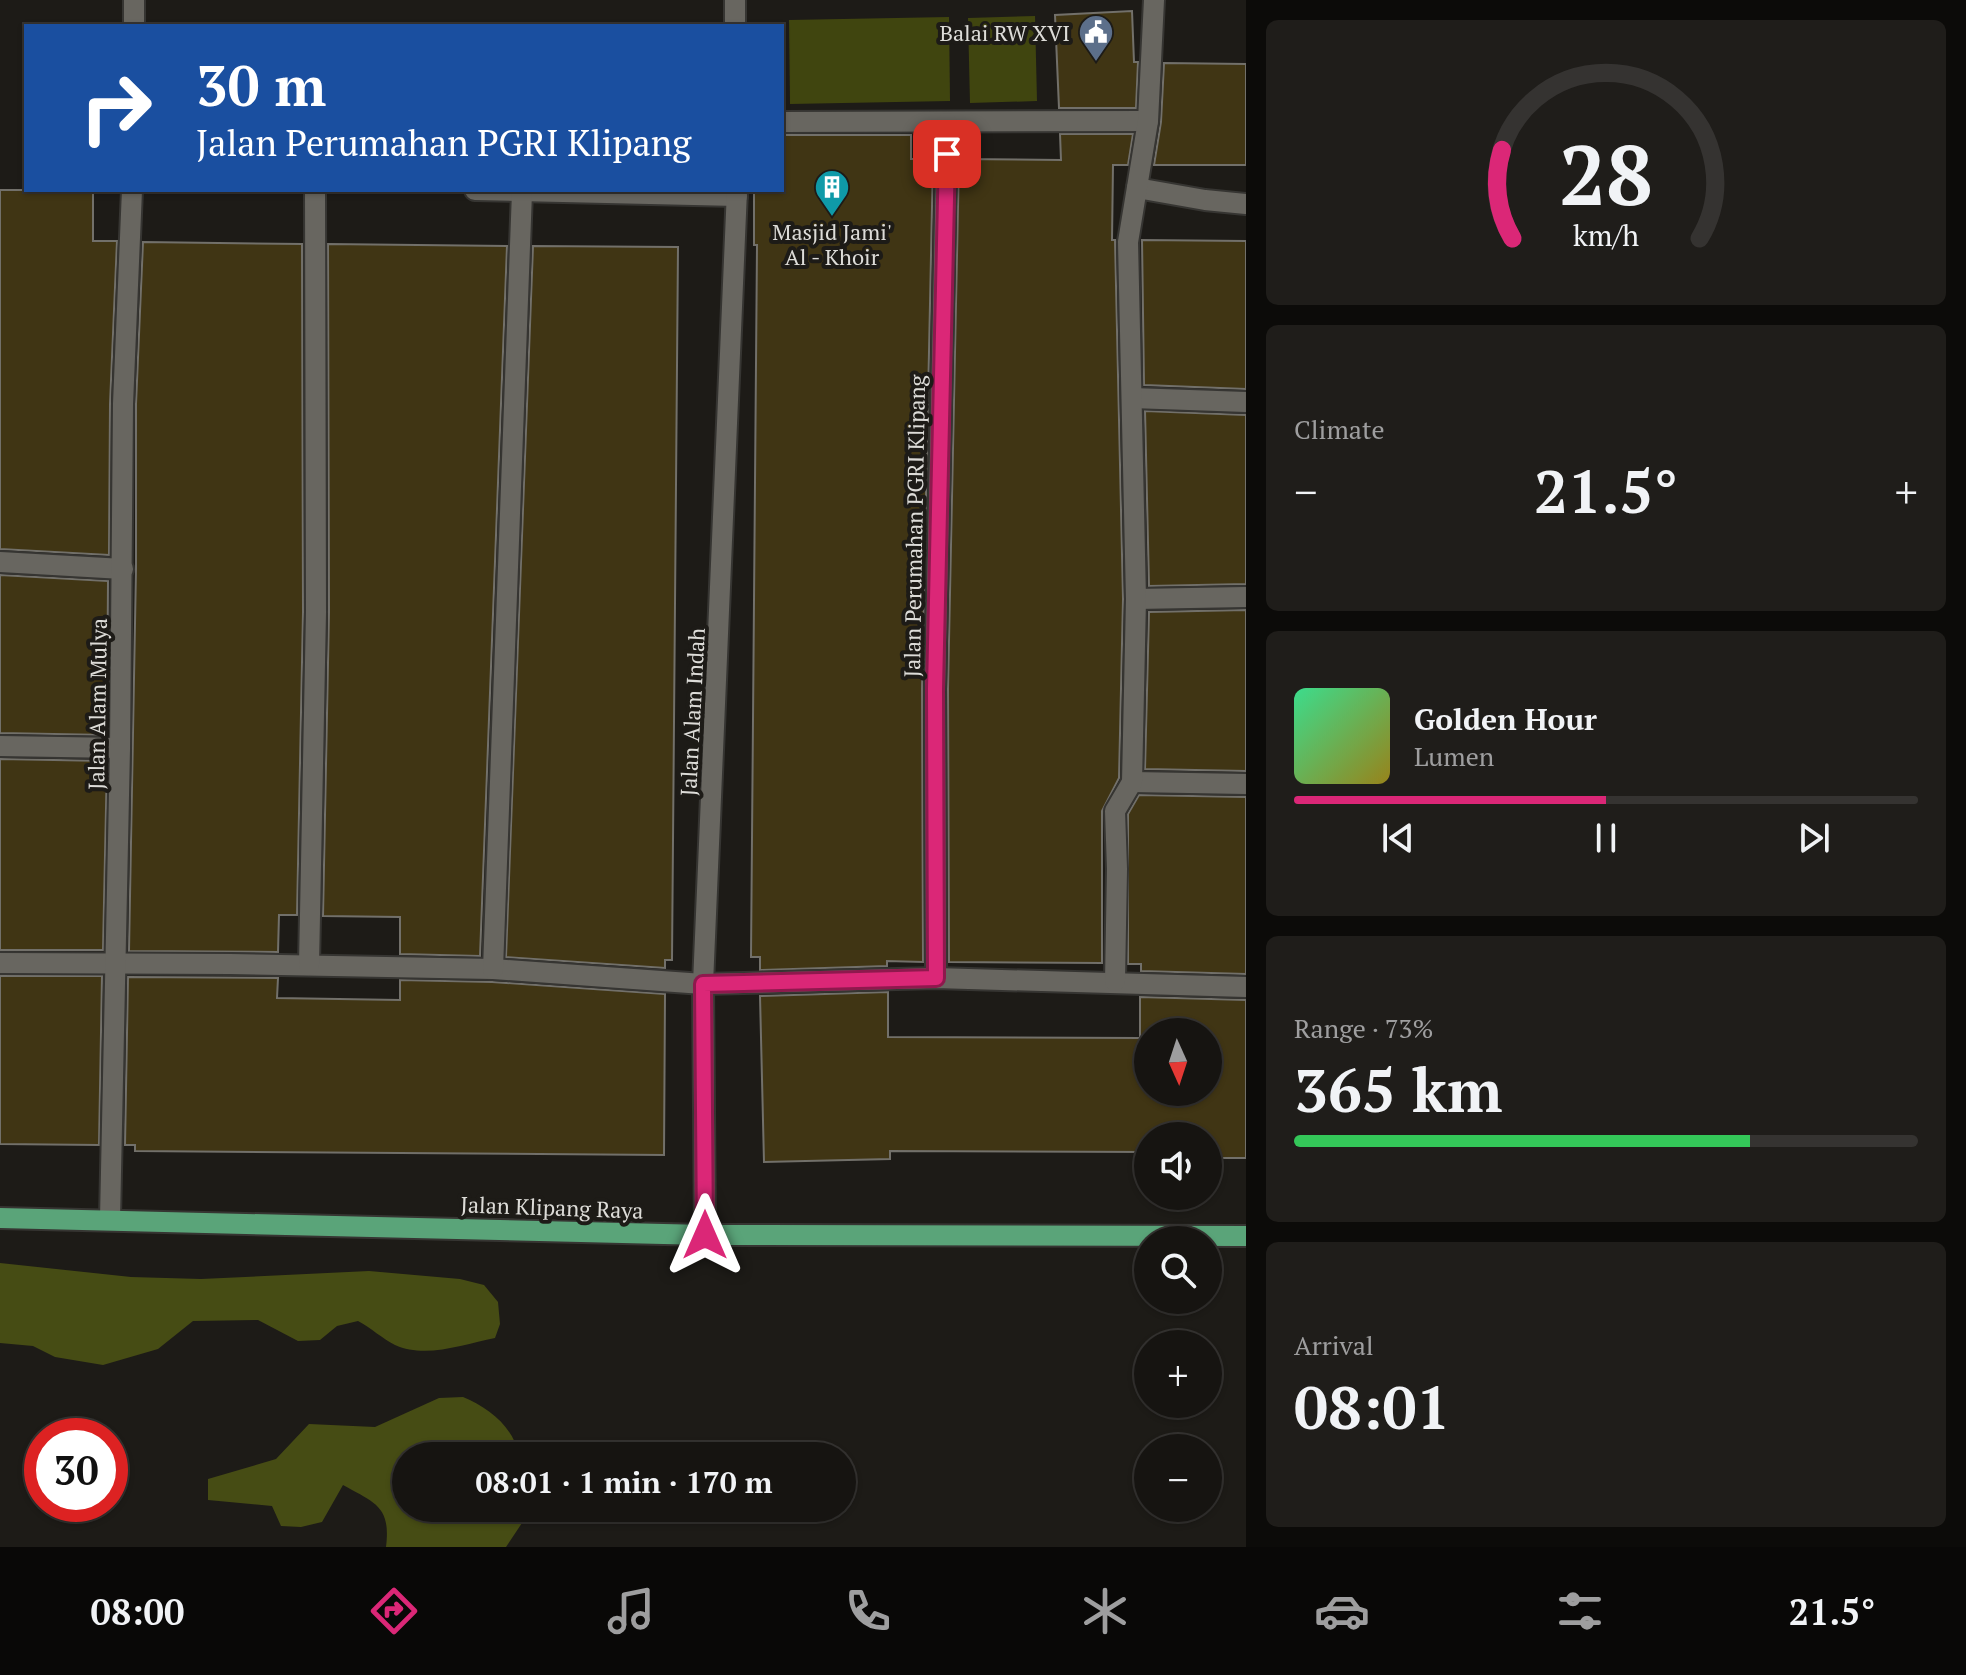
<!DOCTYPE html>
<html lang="en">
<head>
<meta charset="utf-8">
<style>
	:root { --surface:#161411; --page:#1f1d1a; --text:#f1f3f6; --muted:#9e9e9f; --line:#353331; --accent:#db2777 }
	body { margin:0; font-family:"PT Serif",serif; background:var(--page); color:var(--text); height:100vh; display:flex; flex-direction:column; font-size:30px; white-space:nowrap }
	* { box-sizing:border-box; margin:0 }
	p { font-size:26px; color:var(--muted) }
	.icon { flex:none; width:44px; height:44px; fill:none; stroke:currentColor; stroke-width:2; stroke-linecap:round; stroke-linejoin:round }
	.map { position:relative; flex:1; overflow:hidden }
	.drawer { display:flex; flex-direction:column; gap:20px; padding:20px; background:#0c0b09; width:720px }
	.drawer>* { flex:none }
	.hud { position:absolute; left:24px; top:24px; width:760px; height:168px; border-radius:0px; box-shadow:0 2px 6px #0004,0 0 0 2px var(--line); background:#1a4fa0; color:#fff; overflow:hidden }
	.needle { width:52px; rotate:177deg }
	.controls { position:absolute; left:1134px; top:1018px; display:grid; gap:16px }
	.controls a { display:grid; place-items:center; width:88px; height:88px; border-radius:50%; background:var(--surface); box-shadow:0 2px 6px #0004,0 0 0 2px var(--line); font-size:40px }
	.speed { position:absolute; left:24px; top:1418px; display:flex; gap:16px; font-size:40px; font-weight:700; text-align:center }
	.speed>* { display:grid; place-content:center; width:104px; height:104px; border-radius:50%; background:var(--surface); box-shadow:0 2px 6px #0004,0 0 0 2px var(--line); line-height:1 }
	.speed .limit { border:12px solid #d22; background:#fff; color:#111 }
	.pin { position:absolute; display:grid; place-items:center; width:68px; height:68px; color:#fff; margin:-34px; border-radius:16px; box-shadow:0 4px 12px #0006 }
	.me { position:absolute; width:88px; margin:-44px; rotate:0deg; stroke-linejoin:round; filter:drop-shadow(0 0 6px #0008) }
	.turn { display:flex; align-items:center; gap:28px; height:168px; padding:0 40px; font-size:36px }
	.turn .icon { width:104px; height:104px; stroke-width:2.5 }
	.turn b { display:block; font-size:56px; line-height:68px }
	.big { font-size:60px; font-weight:700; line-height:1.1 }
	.drawer .widget { flex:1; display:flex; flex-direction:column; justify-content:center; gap:12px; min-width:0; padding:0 28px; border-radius:12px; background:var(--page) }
	.drawer .dial { align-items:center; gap:0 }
	.dial svg { height:208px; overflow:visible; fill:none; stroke:var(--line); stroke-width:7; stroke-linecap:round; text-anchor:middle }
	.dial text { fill:var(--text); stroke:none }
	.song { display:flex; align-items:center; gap:24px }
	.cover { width:96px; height:96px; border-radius:12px; background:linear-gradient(135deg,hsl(150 70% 55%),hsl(50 70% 35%)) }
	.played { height:8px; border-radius:4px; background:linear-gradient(90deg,var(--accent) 50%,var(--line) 50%) }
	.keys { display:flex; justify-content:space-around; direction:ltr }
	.heat { display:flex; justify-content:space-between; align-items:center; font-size:44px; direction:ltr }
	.charge { height:12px; border-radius:6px; background:linear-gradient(90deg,#34c759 73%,var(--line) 0) }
	.trip { position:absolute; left:392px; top:1442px; width:464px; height:80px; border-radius:40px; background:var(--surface); box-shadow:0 2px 6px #0004,0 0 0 2px var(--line); font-weight:700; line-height:80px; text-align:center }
	.menu { display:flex; height:128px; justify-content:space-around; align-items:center; background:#090807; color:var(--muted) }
	.menu .icon { width:56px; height:56px }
	.menu .current { color:var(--accent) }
	.menu b { font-size:36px; color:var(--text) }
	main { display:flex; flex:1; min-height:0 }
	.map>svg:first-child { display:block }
	.green { fill:#40450f }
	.forest { fill:#464c14 }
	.building { fill:#403514; stroke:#72706a; stroke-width:2; fill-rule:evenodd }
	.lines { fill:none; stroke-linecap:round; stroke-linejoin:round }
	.minor-casing { stroke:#363532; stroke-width:24 }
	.major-casing { stroke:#363532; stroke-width:24 }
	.minor { stroke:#686660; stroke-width:20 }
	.major { stroke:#5aa479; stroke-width:20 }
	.route-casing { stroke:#8e194d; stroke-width:20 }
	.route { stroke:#db2777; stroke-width:14 }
	.labels { text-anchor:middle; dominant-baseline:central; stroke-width:8; stroke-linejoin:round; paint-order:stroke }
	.poi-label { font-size:22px; fill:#dddcd8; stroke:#1d1b17; text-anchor:end }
	.street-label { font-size:22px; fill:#dddcd8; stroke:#1d1b17 }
</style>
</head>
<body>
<main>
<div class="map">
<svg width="1246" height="1547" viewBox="0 0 1246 1547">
	<rect width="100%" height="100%" fill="#1d1b17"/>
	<g class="green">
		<path d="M1035 16 1037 101 970 103 968 18Z"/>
		<path d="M949 17 950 101 790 104 789 20Z"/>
	</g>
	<g class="forest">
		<path d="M0 1263 131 1277 201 1279 369 1271 460 1279 484 1285 498 1302 500 1324 495 1338C464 1344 426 1359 395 1345 383 1339 371 1328 358 1321L337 1326 320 1340 298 1341 258 1320 193 1321 158 1349 103 1365 55 1357 33 1346 0 1343Z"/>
		<path d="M463 1397C489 1408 514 1427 519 1456H406V1508H529L530 1511 506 1547H386C391 1506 375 1503 343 1485L322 1522 301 1527 281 1526 272 1506 208 1500V1479L276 1459 309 1424 375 1427 439 1398Z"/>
	</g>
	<g class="building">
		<path d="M1132 11 1134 62H1138L1136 108H1059L1055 15Z"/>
		<path d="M1164 63 1246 64V165H1154L1161 122Z"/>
		<path d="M1060 134H1133L1128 165H1113L1112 240H1115L1123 599 1119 778 1102 811V963L949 962 948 689 959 159 1061 160Z"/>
		<path d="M782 135H911V159H933L922 689 923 962 887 961V966L760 970V957H751L757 245H754V190H782Z"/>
		<path d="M0 190H93V241H117L110 404 109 555 0 549Z"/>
		<path d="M1142 240 1246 241V389L1144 385Z"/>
		<path d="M143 242 302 244 303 612 297 915H279L278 952 129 951 136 569V404Z"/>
		<path d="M328 244 507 246 480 956 400 954V917L323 916 329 612Z"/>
		<path d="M533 246 678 247 672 960H665V968L506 957Z"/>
		<path d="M1145 411 1246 415V584L1149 586Z"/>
		<path d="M0 575 108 581 107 735 0 733Z"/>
		<path d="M1246 610V771L1145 769 1149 612Z"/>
		<path d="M0 759 107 761 103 950H0Z"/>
		<path d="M1139 795 1246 797V974L1141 971V964H1128V814Z"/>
		<path d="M0 976H102L99 1145 0 1144Z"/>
		<path d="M128 977 278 978 277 998 400 1000V980L492 982 665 994 664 1155 135 1151V1145H125Z"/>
		<path d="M888 992V1037L1140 1038V997L1246 1000V1158H1208V1136H1148V1152L890 1151V1159L764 1162 760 996ZM1148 1032H1208V1092H1148Z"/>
	</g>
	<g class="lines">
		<g class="minor-casing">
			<g id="minor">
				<path d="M735 0V26"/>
				<path d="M134 26V0"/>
				<path d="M782 122 1148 121"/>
				<path d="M1137 188 1205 200 1246 204"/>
				<path d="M475 190 737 196"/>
				<path d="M1132 398 1246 402"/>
				<path d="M0 562 123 569"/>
				<path d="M1136 599 1246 597"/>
				<path d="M0 746 120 748"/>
				<path d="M1132 782 1246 784"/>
				<path d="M0 963 230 964 493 969 703 984 936 978 1246 987"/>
				<path d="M309 965 316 612 315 190"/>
				<path d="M493 969 522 192"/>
				<path d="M936 978 935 689 947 123"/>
				<path d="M1115 981 1117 869 1115 811 1132 782 1136 599 1128 242 1148 121 1154 0"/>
				<path d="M110 1219 120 748 123 404 132 190"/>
				<path d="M705 1235 703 984 737 190"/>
			</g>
		</g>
		<g class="major-casing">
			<path id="major" d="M0 1218 705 1235 1246 1236"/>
		</g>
		<use href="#minor" class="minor"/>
		<use href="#major" class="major"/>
	</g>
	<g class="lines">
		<g class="route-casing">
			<path id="route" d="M705 1235 703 984 936 978 935 689 947 154"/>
		</g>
		<use href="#route" class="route"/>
	</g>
	<defs>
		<g id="civic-pin" transform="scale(1.8)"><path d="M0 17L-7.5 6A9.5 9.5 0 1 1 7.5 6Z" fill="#5c6f8a" stroke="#1d1b17"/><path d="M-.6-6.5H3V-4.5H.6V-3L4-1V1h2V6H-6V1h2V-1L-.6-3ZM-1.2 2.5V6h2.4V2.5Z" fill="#fff"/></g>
		<g id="building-pin" transform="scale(1.8)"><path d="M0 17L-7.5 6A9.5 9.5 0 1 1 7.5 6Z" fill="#0f9aa8" stroke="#1d1b17"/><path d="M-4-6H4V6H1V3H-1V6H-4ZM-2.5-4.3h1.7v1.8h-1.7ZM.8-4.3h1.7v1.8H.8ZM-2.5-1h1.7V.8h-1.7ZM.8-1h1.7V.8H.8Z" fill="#fff"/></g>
	</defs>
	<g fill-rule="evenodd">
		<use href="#civic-pin" x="1096" y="32"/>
		<use href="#building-pin" x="832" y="187"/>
	</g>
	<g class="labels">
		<g class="poi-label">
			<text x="1070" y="32">Balai RW XVI</text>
			<text x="832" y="231" text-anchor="middle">Masjid Jami'<tspan x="832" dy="25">Al - Khoir</tspan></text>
		</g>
		<g class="street-label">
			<text transform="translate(914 526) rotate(-89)">Jalan Perumahan PGRI Klipang</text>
			<text transform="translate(97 704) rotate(-89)">Jalan Alam Mulya</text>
			<text transform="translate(692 712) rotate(-87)">Jalan Alam Indah</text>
			<text transform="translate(552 1207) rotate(2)">Jalan Klipang Raya</text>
		</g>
	</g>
</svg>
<div class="controls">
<a><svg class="needle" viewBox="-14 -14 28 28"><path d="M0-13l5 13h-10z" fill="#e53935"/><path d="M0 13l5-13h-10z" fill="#9e9e9f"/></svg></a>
<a><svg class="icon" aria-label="sound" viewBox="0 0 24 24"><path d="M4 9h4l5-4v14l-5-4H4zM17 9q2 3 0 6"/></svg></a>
<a><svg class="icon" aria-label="search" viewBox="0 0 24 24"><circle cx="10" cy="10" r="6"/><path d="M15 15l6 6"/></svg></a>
<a>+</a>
<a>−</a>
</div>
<div class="speed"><div class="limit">30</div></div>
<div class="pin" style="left:947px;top:154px;background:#d93025"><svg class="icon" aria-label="arrive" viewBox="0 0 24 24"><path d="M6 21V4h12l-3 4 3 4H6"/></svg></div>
<svg class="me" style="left:705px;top:1235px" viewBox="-20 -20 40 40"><path d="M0-17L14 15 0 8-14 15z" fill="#db2777" stroke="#fff" stroke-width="4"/></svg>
<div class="trip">08:01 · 1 min · 170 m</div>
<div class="hud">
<div class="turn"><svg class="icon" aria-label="right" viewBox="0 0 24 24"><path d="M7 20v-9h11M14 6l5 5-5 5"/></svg><div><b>30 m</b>Jalan Perumahan PGRI Klipang</div></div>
</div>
</div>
<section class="drawer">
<div class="widget dial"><svg viewBox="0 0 100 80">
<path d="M14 69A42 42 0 1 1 86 69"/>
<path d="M14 69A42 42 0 0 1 10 35" stroke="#db2777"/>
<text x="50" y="56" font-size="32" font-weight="700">28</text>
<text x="50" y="72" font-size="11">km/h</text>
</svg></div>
<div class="widget"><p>Climate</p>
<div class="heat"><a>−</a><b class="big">21.5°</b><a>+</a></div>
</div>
<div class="widget">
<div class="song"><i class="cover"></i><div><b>Golden Hour</b><p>Lumen</p></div></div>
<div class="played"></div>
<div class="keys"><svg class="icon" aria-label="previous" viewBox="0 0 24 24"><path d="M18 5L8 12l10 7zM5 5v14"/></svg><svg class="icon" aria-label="pause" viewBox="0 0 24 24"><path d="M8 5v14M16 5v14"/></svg><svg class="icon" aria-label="next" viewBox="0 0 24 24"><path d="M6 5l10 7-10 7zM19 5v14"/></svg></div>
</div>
<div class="widget"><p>Range · 73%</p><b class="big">365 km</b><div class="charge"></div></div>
<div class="widget"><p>Arrival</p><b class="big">08:01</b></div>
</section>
</main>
<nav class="menu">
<b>08:00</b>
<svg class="icon current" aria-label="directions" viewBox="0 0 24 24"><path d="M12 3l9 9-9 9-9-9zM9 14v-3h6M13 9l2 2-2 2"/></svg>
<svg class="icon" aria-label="music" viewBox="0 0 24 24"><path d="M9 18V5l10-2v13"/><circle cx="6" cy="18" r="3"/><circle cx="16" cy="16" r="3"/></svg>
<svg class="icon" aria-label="phone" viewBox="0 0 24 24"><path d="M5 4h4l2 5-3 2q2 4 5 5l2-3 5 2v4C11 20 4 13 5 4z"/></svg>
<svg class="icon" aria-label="climate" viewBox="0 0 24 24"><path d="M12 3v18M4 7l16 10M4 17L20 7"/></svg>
<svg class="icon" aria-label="car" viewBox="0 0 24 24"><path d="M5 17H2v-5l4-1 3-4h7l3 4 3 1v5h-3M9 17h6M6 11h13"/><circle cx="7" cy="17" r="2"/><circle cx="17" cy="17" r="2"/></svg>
<svg class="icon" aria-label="filters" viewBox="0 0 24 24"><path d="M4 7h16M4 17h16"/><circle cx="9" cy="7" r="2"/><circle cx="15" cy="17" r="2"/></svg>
<b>21.5°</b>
</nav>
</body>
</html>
